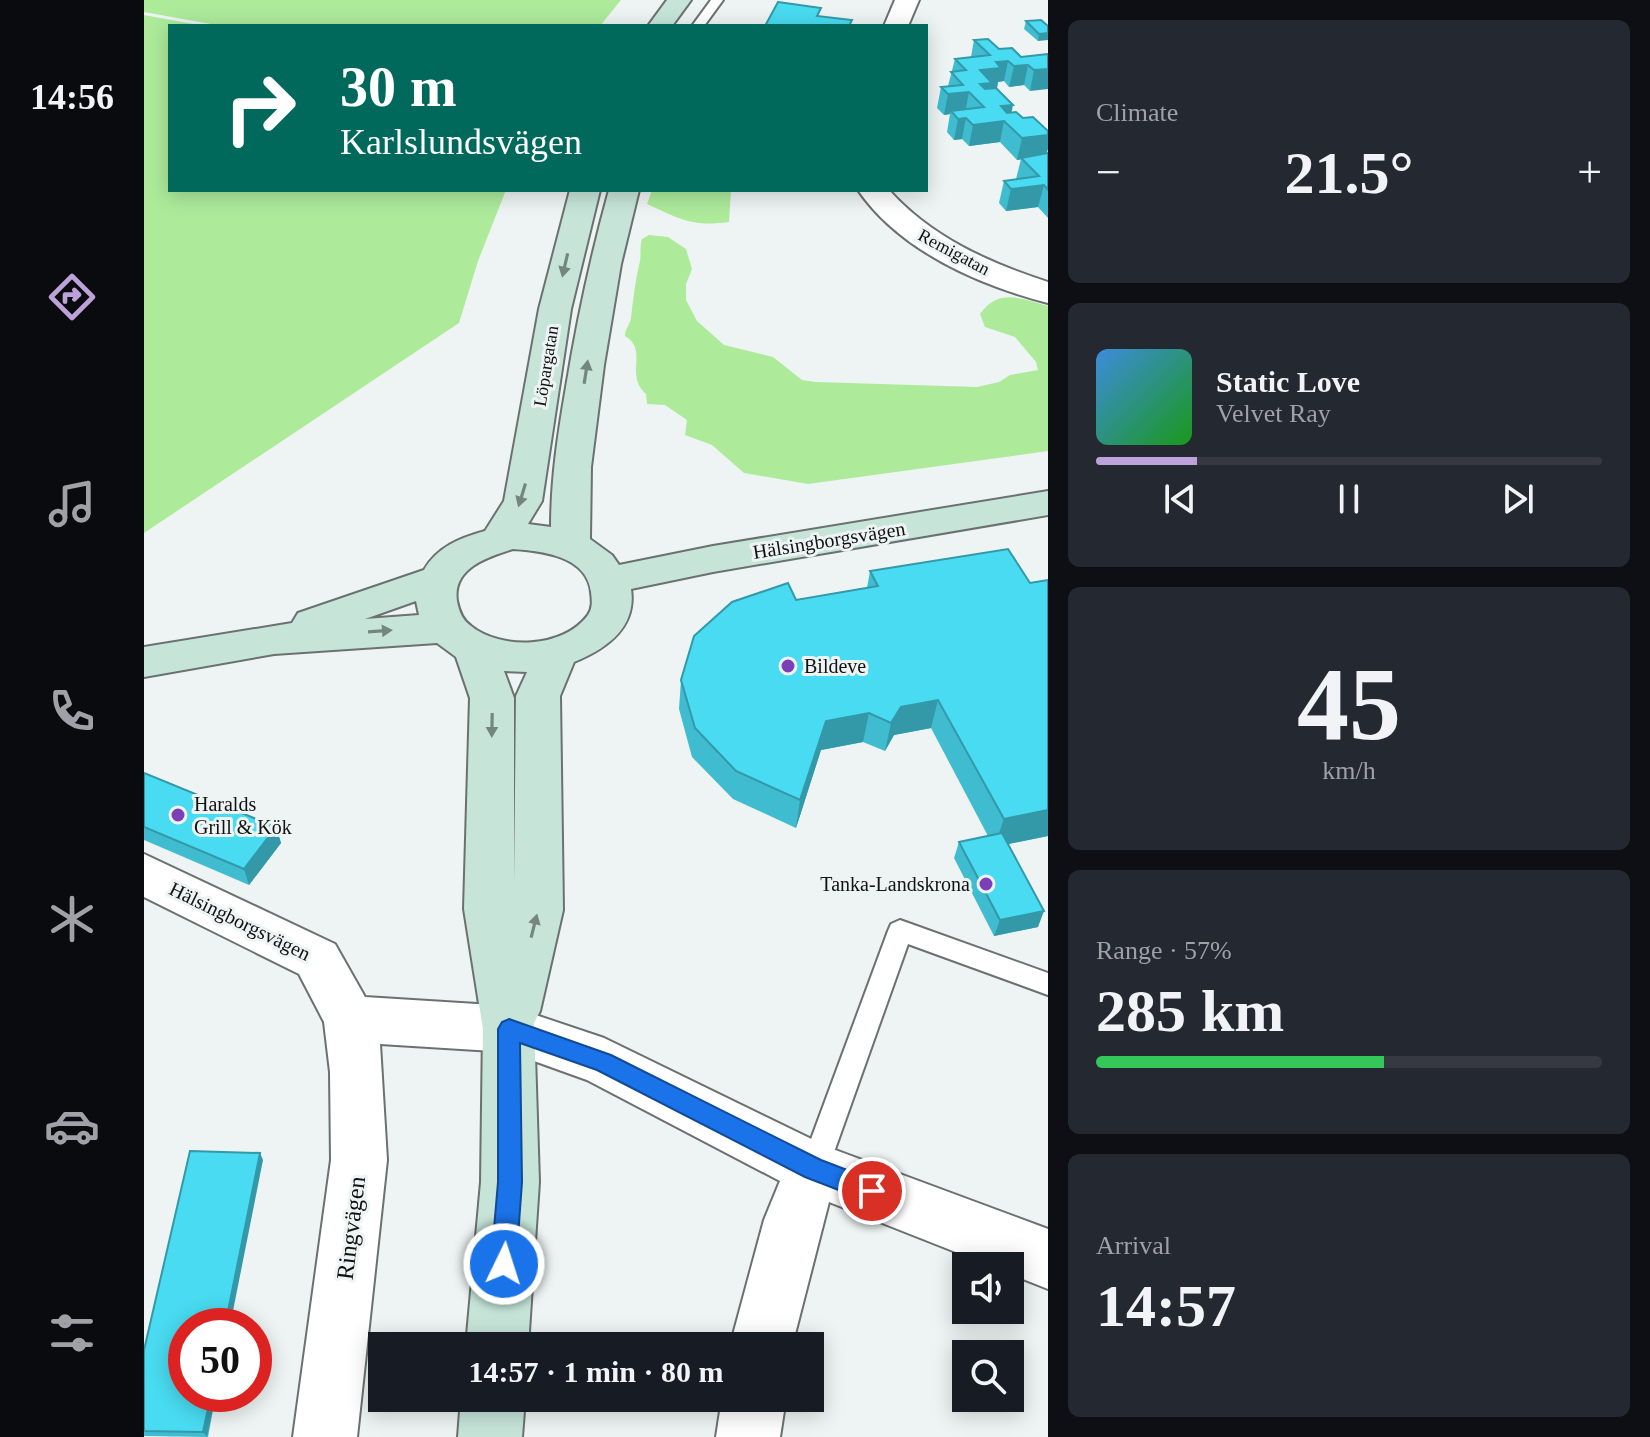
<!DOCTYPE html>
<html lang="en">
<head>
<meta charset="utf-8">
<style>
	:root { --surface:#171b24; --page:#242831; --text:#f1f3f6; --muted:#9ea1a6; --line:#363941; --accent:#bca2d9 }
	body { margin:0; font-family:"Times New Roman",serif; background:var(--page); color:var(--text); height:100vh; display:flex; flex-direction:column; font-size:30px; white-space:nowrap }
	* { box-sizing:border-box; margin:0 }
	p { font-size:26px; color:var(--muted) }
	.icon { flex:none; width:44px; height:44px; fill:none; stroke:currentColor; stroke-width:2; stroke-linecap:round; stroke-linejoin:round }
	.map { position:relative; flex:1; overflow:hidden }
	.panel { display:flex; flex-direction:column; gap:20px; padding:20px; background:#0d0f14; width:602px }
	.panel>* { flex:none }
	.banner { position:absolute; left:24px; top:24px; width:760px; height:168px; border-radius:0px; box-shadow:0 4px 20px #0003; background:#00695c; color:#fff; overflow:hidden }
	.controls { position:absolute; left:808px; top:1252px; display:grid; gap:16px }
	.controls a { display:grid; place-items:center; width:72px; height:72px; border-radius:0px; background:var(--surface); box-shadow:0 4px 20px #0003; font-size:40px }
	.speed { position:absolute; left:24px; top:1308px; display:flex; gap:16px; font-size:40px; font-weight:700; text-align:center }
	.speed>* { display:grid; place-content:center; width:104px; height:104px; border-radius:50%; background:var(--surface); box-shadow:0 4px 20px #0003; line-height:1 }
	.speed .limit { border:12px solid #d22; background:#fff; color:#111 }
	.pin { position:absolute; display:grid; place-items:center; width:68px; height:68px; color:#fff; margin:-34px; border:4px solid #fff; border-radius:50%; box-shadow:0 2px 8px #0007 }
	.me { position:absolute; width:88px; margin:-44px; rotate:4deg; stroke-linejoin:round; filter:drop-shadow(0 0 6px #0008) }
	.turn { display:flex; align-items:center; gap:28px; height:168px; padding:0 40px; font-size:36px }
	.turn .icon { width:104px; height:104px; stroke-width:2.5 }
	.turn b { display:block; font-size:56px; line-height:68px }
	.big { font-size:60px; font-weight:600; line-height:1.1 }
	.panel .tile { flex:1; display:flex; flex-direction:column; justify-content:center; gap:12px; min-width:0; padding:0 28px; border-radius:12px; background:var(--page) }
	.panel .dial { align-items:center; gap:0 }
	.dial b { font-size:104px; line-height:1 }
	.song { display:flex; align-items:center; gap:24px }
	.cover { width:96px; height:96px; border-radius:12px; background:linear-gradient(135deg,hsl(210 70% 55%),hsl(120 70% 35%)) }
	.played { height:8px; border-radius:4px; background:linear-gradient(90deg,var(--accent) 20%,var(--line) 20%) }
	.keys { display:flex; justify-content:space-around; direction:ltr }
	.heat { display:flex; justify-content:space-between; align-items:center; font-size:44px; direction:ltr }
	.charge { height:12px; border-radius:6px; background:linear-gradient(90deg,#34c759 57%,var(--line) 0) }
	.trip { position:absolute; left:224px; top:1332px; width:456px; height:80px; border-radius:0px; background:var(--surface); box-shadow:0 4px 20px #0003; font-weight:600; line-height:80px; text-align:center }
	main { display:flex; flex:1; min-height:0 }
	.tabs { display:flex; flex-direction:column; width:144px; justify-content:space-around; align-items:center; background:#090b0e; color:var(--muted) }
	.tabs .icon { width:56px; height:56px }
	.tabs .on { color:var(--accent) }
	.tabs b { font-size:36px; color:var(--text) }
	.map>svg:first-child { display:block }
	.green { fill:#adeb9b }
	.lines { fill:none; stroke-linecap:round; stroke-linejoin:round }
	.lane-casing { stroke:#6b7170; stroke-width:4 }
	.street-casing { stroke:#6b7170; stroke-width:4 }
	.secondary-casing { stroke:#6b7170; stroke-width:4 }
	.lane { fill:#fff; fill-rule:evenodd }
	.street { fill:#fff; fill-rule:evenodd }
	.secondary { fill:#c6e5d8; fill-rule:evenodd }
	.wall { fill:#3fbccf }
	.shaded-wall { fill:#3399a9 }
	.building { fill:#49dbf1; stroke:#3399a9; stroke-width:2 }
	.oneway { fill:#74867f }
	.route { fill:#1a73e8; stroke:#114b97; stroke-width:2 }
	.poi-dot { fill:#7c40b6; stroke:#edf4f3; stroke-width:3 }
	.labels { text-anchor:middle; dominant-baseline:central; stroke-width:6; stroke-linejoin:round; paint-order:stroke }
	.far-street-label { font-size:18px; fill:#101312; stroke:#edf4f3 }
	.street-label { font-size:20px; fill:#101312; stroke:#edf4f3 }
	.poi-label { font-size:20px; fill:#101312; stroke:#edf4f3; text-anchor:start }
	.near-street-label { font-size:24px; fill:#101312; stroke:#edf4f3 }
</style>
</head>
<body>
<main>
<nav class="tabs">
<b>14:56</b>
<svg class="icon on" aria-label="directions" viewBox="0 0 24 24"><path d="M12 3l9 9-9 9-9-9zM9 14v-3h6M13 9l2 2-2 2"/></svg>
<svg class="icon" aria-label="music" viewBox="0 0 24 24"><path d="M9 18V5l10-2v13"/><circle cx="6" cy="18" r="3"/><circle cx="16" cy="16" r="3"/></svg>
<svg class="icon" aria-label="phone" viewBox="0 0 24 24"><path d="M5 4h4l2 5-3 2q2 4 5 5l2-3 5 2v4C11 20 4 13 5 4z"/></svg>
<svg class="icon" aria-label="climate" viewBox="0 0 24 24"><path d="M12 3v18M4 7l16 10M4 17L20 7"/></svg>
<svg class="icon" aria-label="car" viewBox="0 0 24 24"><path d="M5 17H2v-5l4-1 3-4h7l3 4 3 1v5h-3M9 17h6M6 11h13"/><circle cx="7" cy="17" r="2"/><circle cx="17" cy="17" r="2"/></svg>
<svg class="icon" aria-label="filters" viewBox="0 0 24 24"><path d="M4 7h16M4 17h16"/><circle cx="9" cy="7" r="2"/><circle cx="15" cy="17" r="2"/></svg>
</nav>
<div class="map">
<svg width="904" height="1437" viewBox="0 0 904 1437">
	<rect width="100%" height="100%" fill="#edf4f3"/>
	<g class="green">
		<path d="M0 0H477L456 26H78L0 12Z"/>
		<path d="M0 15 60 26H26V190H362L334 261 315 323 0 533Z"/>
		<path d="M508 190H587L585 222C548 227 536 219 503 204Z"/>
		<path d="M505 235 524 237 542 249 548 269 542 284V300L553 321 580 345 629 357 658 380 672 382 833 387 855 382 866 375 894 370 892 362 871 337 841 327 836 314C855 287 878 299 904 306V451L664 484 600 473 568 445 541 435 543 420 521 405 503 404 502 394C480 375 505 350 481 336 481 328 486 325 487 318 489 300 491 283 495 265 498 257 495 248 498 239Z"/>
	</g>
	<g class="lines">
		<g class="lane-casing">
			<g id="lane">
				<path d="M567 0H579L560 26H548Z"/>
				<path d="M756 920 904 973V995L764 944 684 1169 680 1179 670 1183 660 1179 656 1169 744 931 747 924Z"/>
			</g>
		</g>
		<g class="street-casing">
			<g id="street">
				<path d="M751 0H775L764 26H740Z"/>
				<path d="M714 190H745C787 237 845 263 904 282V303C835 285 756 251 714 190Z"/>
				<path d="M0 854 191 944 221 997 365 1006 460 1038 686 1148 904 1229V1289L866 1274V1266H847L685 1202 648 1346H586L620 1220 636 1181 443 1080 365 1052 236 1044 243 1160 213 1437H149L187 1160 186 1072 180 1022 155 974 0 897Z"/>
				<path d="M578 1398H642L636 1437H572Z"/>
			</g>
		</g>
		<g class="secondary-casing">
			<g id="secondary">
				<path d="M523 0H547L528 26H504Z"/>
				<path d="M426 190H456L427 309 398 501 384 524 407 527C407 479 414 433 422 387 433 320 447 255 465 190H495L477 264 460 365 447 467 446 539 468 555 475 565 569 546 904 491V515L569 572 487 589C493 628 462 649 430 662L416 696 419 910 396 1011 390 1023 395 1182 384 1346H322L337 1182 339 1029 320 909 326 698 312 657 293 643 130 654 0 677V647L148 623 154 613 280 570C293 547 316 538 341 531L360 501 395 309ZM369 549C398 551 443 556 447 592 448 600 449 608 444 615 419 649 357 650 327 626 318 620 315 611 313 601 308 568 344 557 369 549ZM272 601 275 615 221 619ZM360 671 383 672 372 696 370 883V698Z"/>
				<path d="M317 1398H381L378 1437H314Z"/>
			</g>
		</g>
		<use href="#lane" class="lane"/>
		<use href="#street" class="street"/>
		<use href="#secondary" class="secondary"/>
	</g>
	<g class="wall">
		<path d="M882 21 904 26 894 41 880 29Z"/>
		<path d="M830 40 877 57 904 54 886 91 880 85 865 87 860 81 854 82 853 88 867 112 904 153V218L894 207 862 211 855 203 860 181 872 179 877 159 873 160 856 142 825 146 818 139 810 140 803 132 806 114 800 115 793 108 797 87 804 86 811 59 827 57Z"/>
		<path d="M726 571 886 583 904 580V836L864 844 894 927 850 936 810 858 815 842 844 836 787 728 750 735 741 751 719 742 677 750 652 828 589 799 548 757 535 709 537 680 723 588Z"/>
		<path d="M0 773 132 827 137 843 105 885 0 840Z"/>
		<path d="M119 1160 42 1394H72L64 1437 0 1436V1350Z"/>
	</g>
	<g class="shaded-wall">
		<path d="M904 33V40L894 41 895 34Z"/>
		<path d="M864 61 860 81 854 82 853 88 837 104 836 70 852 62Z"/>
		<path d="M884 65 880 85 865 87 870 66Z"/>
		<path d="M904 69V89L886 91 890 70Z"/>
		<path d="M825 92 821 113 807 111 806 114 800 115 804 94Z"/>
		<path d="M869 105 865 125 860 121 856 142 825 146 829 125 857 106Z"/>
		<path d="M822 118 818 139 810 140 814 119Z"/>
		<path d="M904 135V149L902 156 873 160 878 138Z"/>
		<path d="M900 185 894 207 862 211 867 189Z"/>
		<path d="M794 700 787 728 750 735 741 751 747 723 757 707Z"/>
		<path d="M725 713 719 742 677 750 652 828 656 800 682 721Z"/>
		<path d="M904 810V836L850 847 860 819Z"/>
		<path d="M132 827 137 843 105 885 100 869Z"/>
		<path d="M900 911 894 927 850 936 856 920Z"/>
		<path d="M116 1153 119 1160 86 1326H81Z"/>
		<path d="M67 1394H72L63 1437 59 1432Z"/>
	</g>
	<g class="building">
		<path d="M634 2 677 8 673 16 708 20 705 26H621Z"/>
		<path d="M897 20 904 26V33L895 34 882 21Z"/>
		<path d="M844 39 855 49 868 48 877 57 904 54V69L890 70 884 65 870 66 864 61 852 62 857 68 836 70 848 83 836 84 841 89 852 88 869 105 857 106 863 113 872 112 879 118 889 117 904 131V135L878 138 860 121 829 125 822 118 814 119 807 111 840 107 825 92 804 94 797 87 819 85 807 72 822 70 811 59 846 55 830 40Z"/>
		<path d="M904 153V190L900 185 867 189 860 181 895 176 877 158Z"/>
		<path d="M864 549 886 583 904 580V810L860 819 794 700 757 707 747 723 725 713 682 721 656 800 592 771 551 728 537 680 550 636 588 602 644 583 652 600 734 586 726 571Z"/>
		<path d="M0 773 132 827 100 869 0 827Z"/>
		<path d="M858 833 900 911 856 920 815 842Z"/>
		<path d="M46 1151 116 1153 81 1326H42V1394H67L59 1432 0 1431V1350Z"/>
	</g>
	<defs><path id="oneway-solid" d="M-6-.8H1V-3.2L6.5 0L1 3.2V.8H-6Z" transform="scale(2)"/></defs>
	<g class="oneway">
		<use href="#oneway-solid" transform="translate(421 265) rotate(103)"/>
		<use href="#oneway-solid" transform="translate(442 372) rotate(-81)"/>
		<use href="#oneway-solid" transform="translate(378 495) rotate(107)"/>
		<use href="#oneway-solid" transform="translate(236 631) rotate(-4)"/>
		<use href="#oneway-solid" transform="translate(348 725) rotate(91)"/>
		<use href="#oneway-solid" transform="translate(390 926) rotate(-76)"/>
	</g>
	<path class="route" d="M365 1019 467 1055 677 1160 737 1183 740 1191 737 1199 728 1203 661 1177 453 1070 376 1043 378 1182 372 1264 368 1273 360 1276 351 1273 347 1264 354 1182V1029L358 1022Z"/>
	<g class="poi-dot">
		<circle cx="644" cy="666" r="8"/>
		<circle cx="34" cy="815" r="8"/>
		<circle cx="842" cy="884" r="8"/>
	</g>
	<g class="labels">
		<g class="far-street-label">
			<text transform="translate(810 252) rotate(28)">Remigatan</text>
			<text transform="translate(402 366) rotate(-81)">Löpargatan</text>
		</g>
		<g class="street-label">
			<text transform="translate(685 540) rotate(-9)">Hälsingborgsvägen</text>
			<text transform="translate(96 921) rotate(26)">Hälsingborgsvägen</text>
		</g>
		<g class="poi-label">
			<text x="660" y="666">Bildeve</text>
			<text x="50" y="804">Haralds<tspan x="50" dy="23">Grill &amp; Kök</tspan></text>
			<text x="826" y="884" text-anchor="end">Tanka-Landskrona</text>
		</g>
		<g class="near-street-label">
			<text transform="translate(207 1228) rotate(-83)">Ringvägen</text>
		</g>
	</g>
</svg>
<div class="controls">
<a><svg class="icon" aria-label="sound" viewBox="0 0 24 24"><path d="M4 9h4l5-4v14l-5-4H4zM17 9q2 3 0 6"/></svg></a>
<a><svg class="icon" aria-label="search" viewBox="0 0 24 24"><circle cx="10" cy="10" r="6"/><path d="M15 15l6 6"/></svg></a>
</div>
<div class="speed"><div class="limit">50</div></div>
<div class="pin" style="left:728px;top:1191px;background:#d93025"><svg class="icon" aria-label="arrive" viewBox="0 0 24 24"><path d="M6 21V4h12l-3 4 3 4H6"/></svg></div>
<svg class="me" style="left:360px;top:1264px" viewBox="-20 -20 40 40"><circle r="17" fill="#1a73e8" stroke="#fff" stroke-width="3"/><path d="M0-11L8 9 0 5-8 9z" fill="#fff"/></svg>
<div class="trip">14:57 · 1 min · 80 m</div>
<div class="banner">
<div class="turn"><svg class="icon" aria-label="right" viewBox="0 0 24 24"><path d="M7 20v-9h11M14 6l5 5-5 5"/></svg><div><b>30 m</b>Karlslundsvägen</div></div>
</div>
</div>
<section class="panel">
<div class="tile"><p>Climate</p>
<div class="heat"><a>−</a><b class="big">21.5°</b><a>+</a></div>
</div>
<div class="tile">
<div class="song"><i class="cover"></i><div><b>Static Love</b><p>Velvet Ray</p></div></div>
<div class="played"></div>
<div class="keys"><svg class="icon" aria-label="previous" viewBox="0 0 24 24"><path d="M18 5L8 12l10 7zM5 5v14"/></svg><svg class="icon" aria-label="pause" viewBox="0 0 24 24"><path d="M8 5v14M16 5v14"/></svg><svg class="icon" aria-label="next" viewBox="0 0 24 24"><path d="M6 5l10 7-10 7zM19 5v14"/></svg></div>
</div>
<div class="tile dial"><b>45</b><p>km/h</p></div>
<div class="tile"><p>Range · 57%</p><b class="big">285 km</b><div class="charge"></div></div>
<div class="tile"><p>Arrival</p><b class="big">14:57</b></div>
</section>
</main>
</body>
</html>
